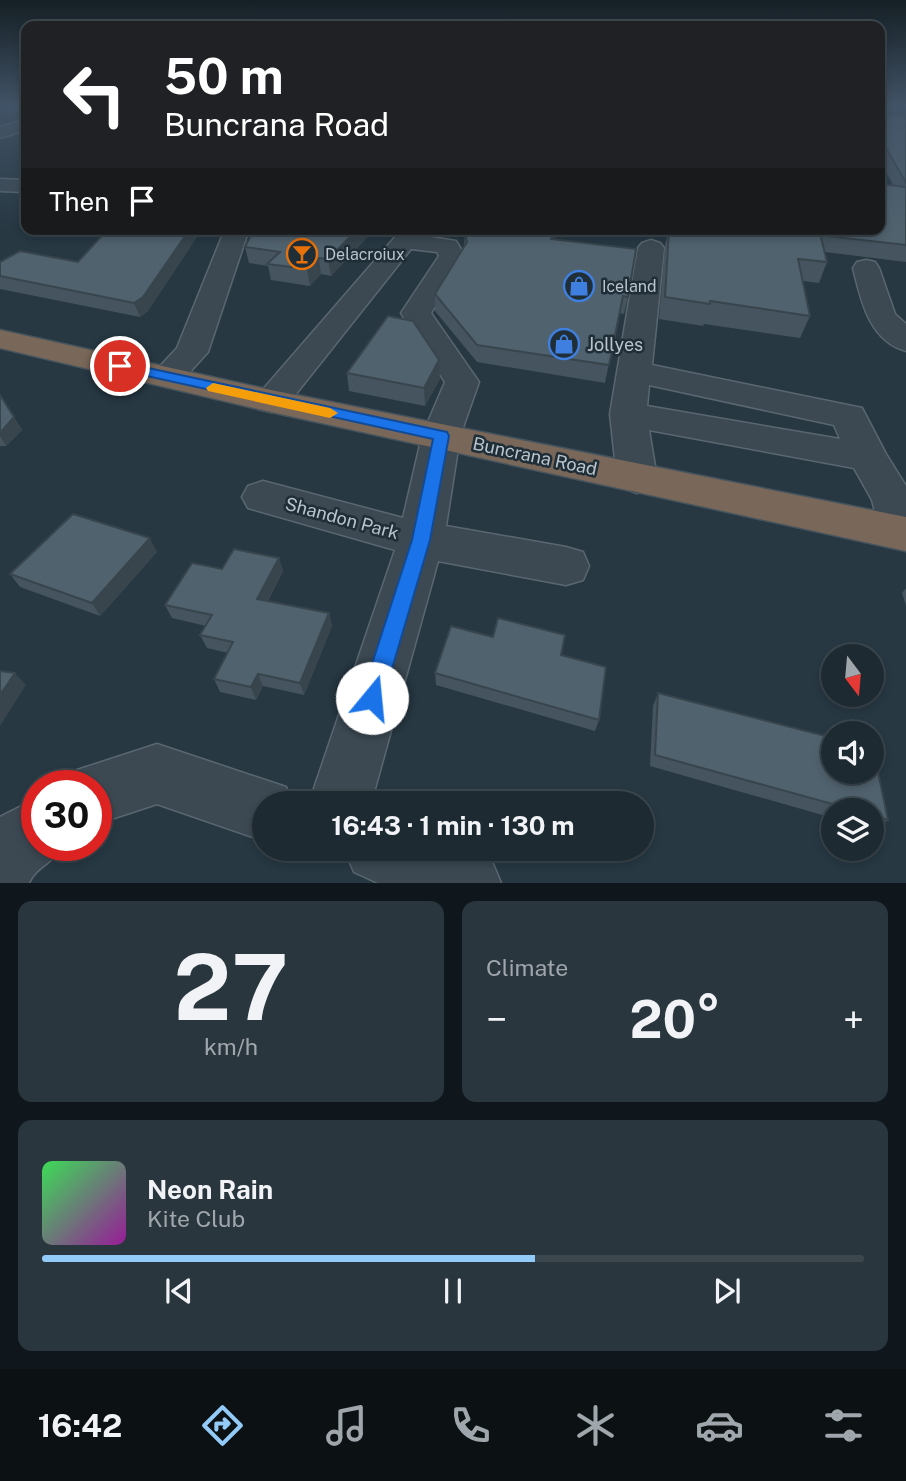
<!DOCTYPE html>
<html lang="en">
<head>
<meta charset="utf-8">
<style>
	:root { --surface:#1d2a32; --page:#2a363e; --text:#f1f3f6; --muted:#a0a7ac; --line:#3b464d; --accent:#93cbf8 }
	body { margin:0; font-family:"Public Sans",sans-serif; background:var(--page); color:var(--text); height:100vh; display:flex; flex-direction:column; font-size:26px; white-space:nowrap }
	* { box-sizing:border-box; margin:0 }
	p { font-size:23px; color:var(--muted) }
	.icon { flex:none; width:38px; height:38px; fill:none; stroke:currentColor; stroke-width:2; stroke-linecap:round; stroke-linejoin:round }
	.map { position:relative; height:883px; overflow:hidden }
	.panel { display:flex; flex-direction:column; gap:18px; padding:18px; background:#10171c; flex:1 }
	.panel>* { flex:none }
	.guide { position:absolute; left:21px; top:21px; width:864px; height:214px; border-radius:14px; box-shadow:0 4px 10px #0003,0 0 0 2px var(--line); background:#202124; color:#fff; overflow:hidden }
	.needle { width:46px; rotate:164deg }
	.buttons { position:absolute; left:821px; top:644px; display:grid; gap:14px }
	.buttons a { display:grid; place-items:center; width:63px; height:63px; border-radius:50%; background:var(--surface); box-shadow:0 4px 10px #0003,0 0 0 2px var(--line); font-size:35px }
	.speed { position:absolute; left:21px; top:770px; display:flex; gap:14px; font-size:35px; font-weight:700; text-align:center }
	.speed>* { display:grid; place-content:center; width:91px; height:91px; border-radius:50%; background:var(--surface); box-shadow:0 4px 10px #0003,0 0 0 2px var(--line); line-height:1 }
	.speed .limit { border:10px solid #d22; background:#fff; color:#111 }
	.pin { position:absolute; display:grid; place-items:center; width:60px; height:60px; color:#fff; margin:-30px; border:4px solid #fff; border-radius:50%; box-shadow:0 2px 7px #0007 }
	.me { position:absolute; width:77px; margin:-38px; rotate:17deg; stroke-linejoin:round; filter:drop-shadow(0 0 5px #0008) }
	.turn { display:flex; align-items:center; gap:24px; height:147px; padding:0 28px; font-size:32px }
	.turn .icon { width:91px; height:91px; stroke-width:2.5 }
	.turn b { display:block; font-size:49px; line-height:60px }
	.then { display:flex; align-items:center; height:66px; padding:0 28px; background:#0003; gap:14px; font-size:26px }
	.big { font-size:52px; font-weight:700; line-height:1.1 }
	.panel .widget { flex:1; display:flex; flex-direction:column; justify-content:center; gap:10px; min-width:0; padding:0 24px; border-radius:14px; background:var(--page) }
	.panel .dial { align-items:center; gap:0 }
	.dial b { font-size:91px; line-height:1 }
	.song { display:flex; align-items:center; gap:21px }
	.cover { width:84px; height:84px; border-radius:10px; background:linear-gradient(135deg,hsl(130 70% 55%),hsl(300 70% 35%)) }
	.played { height:7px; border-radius:4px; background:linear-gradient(90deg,var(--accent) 60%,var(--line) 60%) }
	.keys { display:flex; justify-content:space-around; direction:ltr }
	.heat { display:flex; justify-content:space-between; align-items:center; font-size:38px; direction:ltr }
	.panel .tiles { flex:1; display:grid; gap:18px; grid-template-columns:1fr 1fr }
	.widget:last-child { grid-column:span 2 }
	.trip { position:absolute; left:252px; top:791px; width:402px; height:70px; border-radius:35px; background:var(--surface); box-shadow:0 4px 10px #0003,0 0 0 2px var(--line); font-weight:700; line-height:70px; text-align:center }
	.tab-bar { display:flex; height:112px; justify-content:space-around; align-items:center; background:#0c1114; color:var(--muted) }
	.tab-bar .icon { width:49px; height:49px }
	.tab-bar .on { color:var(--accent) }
	.tab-bar b { font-size:32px; color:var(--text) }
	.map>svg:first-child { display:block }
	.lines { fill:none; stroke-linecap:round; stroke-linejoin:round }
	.minor-casing { stroke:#5a6770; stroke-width:3 }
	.highway-casing { stroke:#46545d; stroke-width:3 }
	.minor { fill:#3c4953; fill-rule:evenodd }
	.highway { fill:#796759; fill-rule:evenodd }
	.wall { fill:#45545f }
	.shaded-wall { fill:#38454d }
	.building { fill:#50626e; stroke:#38454d; stroke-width:2 }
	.route { fill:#1a73e8; stroke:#114b97; stroke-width:2 }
	.slow { fill:#f59e0b }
	.labels { text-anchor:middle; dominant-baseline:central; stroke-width:5; stroke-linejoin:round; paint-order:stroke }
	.far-poi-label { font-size:16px; fill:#b9c4cc; stroke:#202e38; text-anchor:start }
	.poi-label { font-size:18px; fill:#b9c4cc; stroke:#202e38; text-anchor:start }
	.street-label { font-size:18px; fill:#b9c4cc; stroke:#202e38 }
</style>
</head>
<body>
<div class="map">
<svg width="906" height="883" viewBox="0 0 906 883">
	<rect width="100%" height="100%" fill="#273843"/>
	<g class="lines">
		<g class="minor-casing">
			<g id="minor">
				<path d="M26 119V130L0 138V127Z"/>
				<path d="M0 179 26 180V192L0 191Z"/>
				<path d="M225 229H249L208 352 179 384 167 387 155 384 150 377 177 348Z"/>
				<path d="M405 233 456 241 465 256 431 313 479 382 460 436 446 526 566 547 583 552 589 566 583 580 566 585 438 561 371 803H309L395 550 248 508 242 497 248 486 263 481 403 518 422 436 445 382 401 313 439 256 437 252 411 249 284 409 271 412 258 409 253 401 396 236Z"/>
				<path d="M651 240 660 243 664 248 652 365 862 408 886 454 906 486V549L886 545 880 533 872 500 854 468 649 430 657 478 651 488 637 493 623 488 617 478 610 414 638 248 642 243ZM649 385 834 425 840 439 647 406Z"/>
				<path d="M866 260 875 262 879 268 895 314 906 324V351C869 341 861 300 853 268L857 262Z"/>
				<path d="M157 744 286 787 293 803H264V841L157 804 96 824V786H68L74 771Z"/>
				<path d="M37 798V845H63C56 862 36 866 29 883H0V817Z"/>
				<path d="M344 849H467L491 859 501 883H378L354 872Z"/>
			</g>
		</g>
		<g class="highway-casing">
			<path id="highway" d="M0 330 271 390 906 517V551L271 412 0 348Z"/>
		</g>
		<use href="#minor" class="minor"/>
		<use href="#highway" class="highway"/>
	</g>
	<g class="wall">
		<path d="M880 114 906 116V262L825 252 827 262 819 283 803 281 810 316 800 338 704 324 703 326 659 319 665 245 669 229H880L893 185 880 161Z"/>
		<path d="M108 229H202L148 311 140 317 0 289V262H78Z"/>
		<path d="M375 229 331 276 321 274 310 286 271 280 268 266 249 263 245 247Z"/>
		<path d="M468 229H558L555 239 628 297 624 314 619 313 605 383 477 362 435 311V294L464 247 465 234Z"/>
		<path d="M347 373 440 379 425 406 349 391Z"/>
		<path d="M0 395 22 430 6 446H0Z"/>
		<path d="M157 552 100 616 20 587 10 574Z"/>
		<path d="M279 558 283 571 268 601 329 613 332 626 304 695 263 686 256 700 220 692 214 679 228 653 207 648 200 635 206 626 172 618 165 605 222 569Z"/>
		<path d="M906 588V606L902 593Z"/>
		<path d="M561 655 599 720 595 731 436 685 435 673Z"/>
		<path d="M658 693 833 738V772H872V748H873L888 820 875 830 872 829V810H833V818L650 766 653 706Z"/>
	</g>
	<g class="shaded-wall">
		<path d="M190 229H202L148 311 140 317 134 303Z"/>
		<path d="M358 229H375L331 276 328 259Z"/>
		<path d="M555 229H558L550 254 551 239Z"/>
		<path d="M319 258 321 274 310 286 307 269Z"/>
		<path d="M439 360 440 379 425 406 424 388Z"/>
		<path d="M14 417 22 430 6 446 0 436V433Z"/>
		<path d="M150 538 157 552 100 616 92 603Z"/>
		<path d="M279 558 283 571 262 612 257 599Z"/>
		<path d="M329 613 332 626 304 695 300 683Z"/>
		<path d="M15 673 26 685 0 726V695Z"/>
		<path d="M258 674 263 686 256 700 251 687Z"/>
	</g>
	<g class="building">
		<path d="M880 114 906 116V183L880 137Z"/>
		<path d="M880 184 906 187V245L827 236 826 229H880Z"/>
		<path d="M108 229H190L143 297 134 303 0 276V262L20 251 78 262Z"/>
		<path d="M254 229H358L328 259 319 258 307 269 267 264 280 252 245 247Z"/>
		<path d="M468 229H555L551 239 636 249 628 297 623 296 609 365 477 345 435 294 467 242 465 234Z"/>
		<path d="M669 229H819L827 262 798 259 810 316 710 301V304L665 297Z"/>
		<path d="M388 316 413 321 439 360 424 388 347 373Z"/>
		<path d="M0 395 14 417 0 433Z"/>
		<path d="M73 514 150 538 92 603 10 574Z"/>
		<path d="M234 549 279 558 257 599 329 613 300 683 258 674 251 687 214 679 233 642 200 635 212 615 165 605 192 563 222 569Z"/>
		<path d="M498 618 565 635 561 655 606 667 599 720 435 673 451 626 493 637Z"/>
		<path d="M0 671 15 673 0 695Z"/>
		<path d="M658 693 833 738V772H872V748H873L888 820 872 815V810H854L655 755Z"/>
	</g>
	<linearGradient id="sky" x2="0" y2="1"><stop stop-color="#151f25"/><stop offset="0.46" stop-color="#415366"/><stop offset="1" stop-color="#415366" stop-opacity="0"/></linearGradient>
	<rect width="906" height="229" fill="url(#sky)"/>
	<path class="route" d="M120 362 447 432 449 436 430 540 381 706 372 709 364 706 361 698 412 540 433 439 115 369 113 366Z"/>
	<path class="slow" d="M213 383 330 408 338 413 330 418 208 391 206 388Z"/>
	<defs>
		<g id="bar-ring" transform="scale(1.575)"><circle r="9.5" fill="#202e38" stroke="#e8710a" stroke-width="1.5"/><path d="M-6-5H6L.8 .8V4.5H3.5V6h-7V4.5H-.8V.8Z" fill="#e8710a"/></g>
		<g id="shop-ring" transform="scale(1.575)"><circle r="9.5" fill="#202e38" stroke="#3f7fe0" stroke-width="1.5"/><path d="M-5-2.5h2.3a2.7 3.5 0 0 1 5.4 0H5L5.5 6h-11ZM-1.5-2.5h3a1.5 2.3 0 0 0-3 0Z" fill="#3f7fe0"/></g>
	</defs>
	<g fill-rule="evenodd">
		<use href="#bar-ring" x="302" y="254"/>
		<use href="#shop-ring" x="579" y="286"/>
		<use href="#shop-ring" x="564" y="344"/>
	</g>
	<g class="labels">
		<g class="far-poi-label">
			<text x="325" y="254">Delacroiux</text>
			<text x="602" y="286">Iceland</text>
		</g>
		<g class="poi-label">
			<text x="587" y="344">Jollyes</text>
		</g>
		<g class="street-label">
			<text transform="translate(535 456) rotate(12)">Buncrana Road</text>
			<text transform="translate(342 518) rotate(15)">Shandon Park</text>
		</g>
	</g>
</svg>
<div class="buttons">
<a><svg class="needle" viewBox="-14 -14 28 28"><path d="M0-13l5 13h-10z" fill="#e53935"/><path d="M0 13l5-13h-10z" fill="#a0a7ac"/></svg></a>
<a><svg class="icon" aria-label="sound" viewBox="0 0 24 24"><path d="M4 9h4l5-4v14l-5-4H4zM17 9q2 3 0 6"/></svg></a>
<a><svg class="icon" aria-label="layers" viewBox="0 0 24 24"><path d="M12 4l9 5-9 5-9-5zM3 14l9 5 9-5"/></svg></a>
</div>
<div class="speed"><div class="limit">30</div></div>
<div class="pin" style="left:120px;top:366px;background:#d93025"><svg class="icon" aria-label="arrive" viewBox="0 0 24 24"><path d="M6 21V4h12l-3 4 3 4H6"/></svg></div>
<svg class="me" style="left:372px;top:698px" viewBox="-20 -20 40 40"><circle r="19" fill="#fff"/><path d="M0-13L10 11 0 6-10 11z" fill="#1a73e8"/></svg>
<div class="trip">16:43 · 1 min · 130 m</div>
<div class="guide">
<div class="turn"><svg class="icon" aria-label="left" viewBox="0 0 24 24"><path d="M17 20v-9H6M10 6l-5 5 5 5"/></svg><div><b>50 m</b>Buncrana Road</div></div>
<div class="then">Then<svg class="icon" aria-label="arrive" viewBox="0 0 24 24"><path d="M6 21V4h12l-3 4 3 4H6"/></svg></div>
</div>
</div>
<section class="panel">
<div class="tiles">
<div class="widget dial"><b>27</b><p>km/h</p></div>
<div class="widget"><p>Climate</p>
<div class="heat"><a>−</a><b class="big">20°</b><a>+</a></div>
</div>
<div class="widget">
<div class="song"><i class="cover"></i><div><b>Neon Rain</b><p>Kite Club</p></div></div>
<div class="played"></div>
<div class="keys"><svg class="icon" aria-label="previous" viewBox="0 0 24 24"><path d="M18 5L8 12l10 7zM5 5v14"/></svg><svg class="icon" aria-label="pause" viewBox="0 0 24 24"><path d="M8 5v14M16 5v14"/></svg><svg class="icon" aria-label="next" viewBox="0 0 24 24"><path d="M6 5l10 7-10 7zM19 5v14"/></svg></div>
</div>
</div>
</section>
<nav class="tab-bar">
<b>16:42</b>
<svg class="icon on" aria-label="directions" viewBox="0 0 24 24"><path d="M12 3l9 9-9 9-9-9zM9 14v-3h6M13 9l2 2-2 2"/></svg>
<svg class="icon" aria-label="music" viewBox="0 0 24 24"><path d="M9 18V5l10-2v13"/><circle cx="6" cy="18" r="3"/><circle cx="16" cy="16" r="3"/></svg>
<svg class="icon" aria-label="phone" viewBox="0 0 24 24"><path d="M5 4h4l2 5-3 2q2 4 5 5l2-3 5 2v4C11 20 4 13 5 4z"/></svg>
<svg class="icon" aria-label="climate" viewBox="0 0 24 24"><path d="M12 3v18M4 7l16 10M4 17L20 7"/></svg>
<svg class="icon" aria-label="car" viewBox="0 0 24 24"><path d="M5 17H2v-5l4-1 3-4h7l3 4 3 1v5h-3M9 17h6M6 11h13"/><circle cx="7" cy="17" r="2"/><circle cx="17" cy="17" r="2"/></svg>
<svg class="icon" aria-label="filters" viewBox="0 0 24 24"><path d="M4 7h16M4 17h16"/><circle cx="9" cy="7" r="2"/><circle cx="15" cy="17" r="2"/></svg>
</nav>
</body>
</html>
